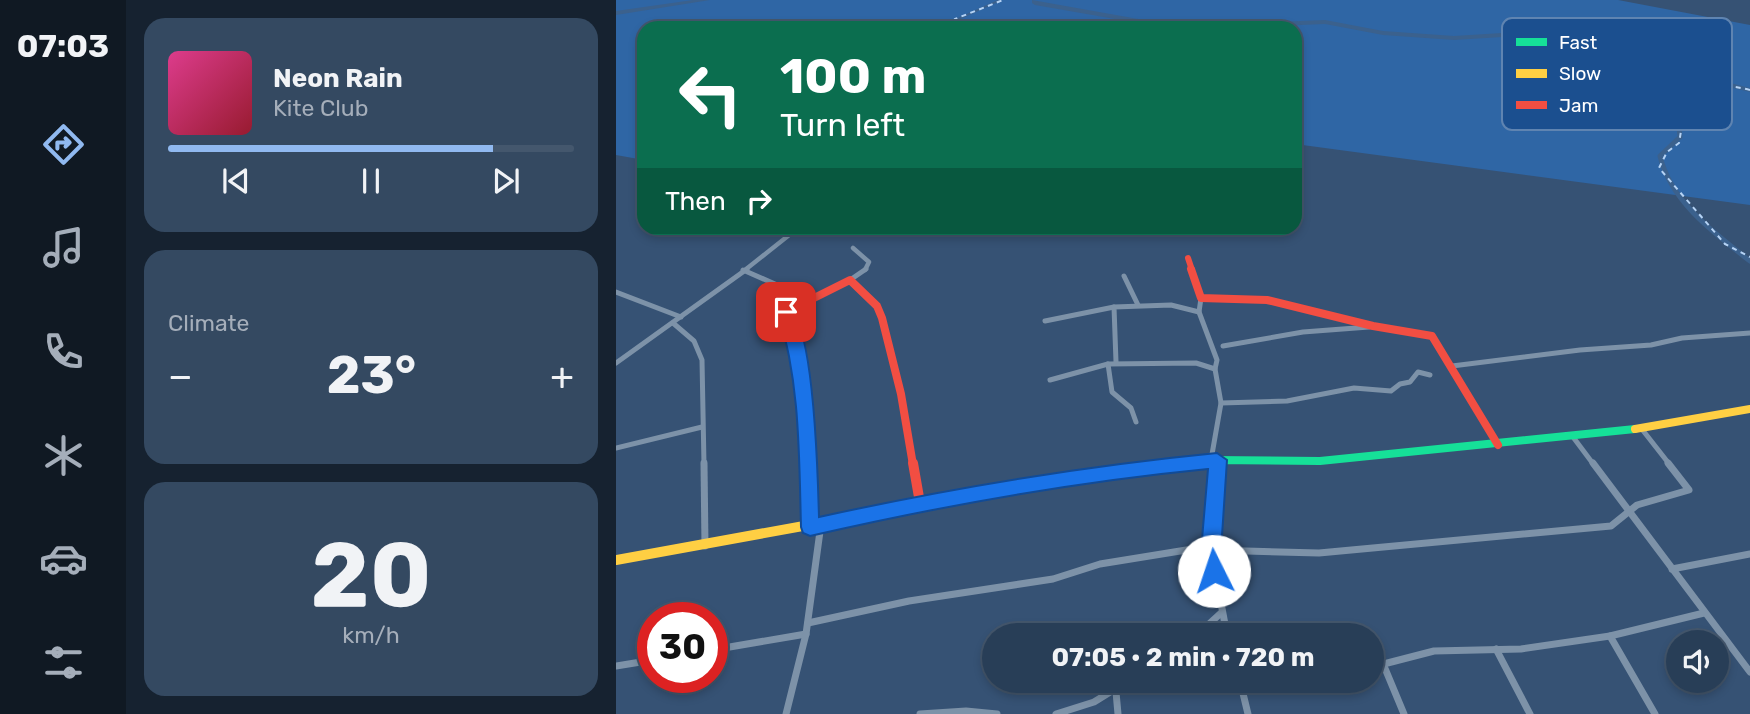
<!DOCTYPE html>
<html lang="en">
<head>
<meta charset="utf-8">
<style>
	:root { --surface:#283e57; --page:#344961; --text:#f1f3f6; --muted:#a5aeba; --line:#44576d; --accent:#90b9f0 }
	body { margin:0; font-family:Rubik,sans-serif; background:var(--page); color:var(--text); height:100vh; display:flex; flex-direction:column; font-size:26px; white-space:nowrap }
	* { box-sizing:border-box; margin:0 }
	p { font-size:23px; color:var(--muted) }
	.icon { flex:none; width:38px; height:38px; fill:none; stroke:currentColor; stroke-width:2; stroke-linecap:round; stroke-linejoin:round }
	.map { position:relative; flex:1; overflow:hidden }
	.sheet { display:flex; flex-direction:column; gap:18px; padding:18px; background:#162230; width:490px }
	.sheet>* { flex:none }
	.banner { position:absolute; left:21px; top:21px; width:665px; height:214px; border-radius:21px; box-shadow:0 4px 10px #0003,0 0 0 2px var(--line); background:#0b6e4f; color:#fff; overflow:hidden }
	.buttons { position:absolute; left:1050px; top:630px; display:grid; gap:14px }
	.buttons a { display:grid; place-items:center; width:63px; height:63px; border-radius:50%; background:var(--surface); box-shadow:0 4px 10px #0003,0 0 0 2px var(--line); font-size:35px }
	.speed { position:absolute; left:21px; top:602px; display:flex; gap:14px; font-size:35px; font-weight:700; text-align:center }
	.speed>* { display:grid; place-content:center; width:91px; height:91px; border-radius:50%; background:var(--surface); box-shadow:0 4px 10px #0003,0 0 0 2px var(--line); line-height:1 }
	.speed .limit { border:10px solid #d22; background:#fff; color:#111 }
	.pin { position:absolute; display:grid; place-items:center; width:60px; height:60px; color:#fff; margin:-30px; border-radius:14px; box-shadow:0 4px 10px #0006 }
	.me { position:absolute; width:77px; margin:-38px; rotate:356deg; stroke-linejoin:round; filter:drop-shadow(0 0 5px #0008) }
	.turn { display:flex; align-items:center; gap:24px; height:147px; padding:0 28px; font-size:32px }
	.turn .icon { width:91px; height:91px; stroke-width:2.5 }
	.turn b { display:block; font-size:49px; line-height:60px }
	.then { display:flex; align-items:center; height:66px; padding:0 28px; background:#0003; gap:14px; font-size:26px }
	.big { font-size:52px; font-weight:700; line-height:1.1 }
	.sheet .card { flex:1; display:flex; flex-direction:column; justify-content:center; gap:10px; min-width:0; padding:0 24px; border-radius:21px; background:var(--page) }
	.sheet .dial { align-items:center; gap:0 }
	.dial b { font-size:91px; line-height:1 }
	.song { display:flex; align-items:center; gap:21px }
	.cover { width:84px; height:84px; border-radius:10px; background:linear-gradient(135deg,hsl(330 70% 55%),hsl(350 70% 35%)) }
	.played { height:7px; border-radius:4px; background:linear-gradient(90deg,var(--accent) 80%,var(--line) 80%) }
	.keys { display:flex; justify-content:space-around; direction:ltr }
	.heat { display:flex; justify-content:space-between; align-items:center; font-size:38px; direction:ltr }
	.trip { position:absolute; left:366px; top:623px; width:402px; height:70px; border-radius:35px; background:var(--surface); box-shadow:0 4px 10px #0003,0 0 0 2px var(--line); font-weight:700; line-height:70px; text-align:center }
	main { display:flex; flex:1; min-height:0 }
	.dock { display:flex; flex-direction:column; width:126px; justify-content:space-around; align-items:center; background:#101923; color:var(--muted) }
	.dock .icon { width:49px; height:49px }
	.dock .current { color:var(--accent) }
	.dock b { font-size:32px; color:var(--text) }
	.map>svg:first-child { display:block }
	.green { fill:#2f66a5 }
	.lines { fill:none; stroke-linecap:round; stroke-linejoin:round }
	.stream { stroke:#3b618d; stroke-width:2 }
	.canal-far1 { stroke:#3b618d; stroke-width:4.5 }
	.canal { stroke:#3b618d; stroke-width:5 }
	.river { fill:#3b618d; fill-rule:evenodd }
	.ferry { stroke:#b5d3f5; stroke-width:2; stroke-dasharray:5 4.5; stroke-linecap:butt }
	.street-far2 { stroke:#7d92a8; stroke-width:4.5 }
	.street-far1 { stroke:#7d92a8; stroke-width:5 }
	.street { stroke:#7d92a8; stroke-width:7 }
	.fast-far1 { stroke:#16e098; stroke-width:8 }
	.fast { stroke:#16e098; stroke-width:10 }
	.slow-far1 { stroke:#ffcf43; stroke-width:8 }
	.slow { stroke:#ffcf43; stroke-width:10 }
	.jam-far2 { stroke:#f24e42; stroke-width:6 }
	.jam-far1 { stroke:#f24e42; stroke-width:8 }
	.jam { stroke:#f24e42; stroke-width:10 }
	.route { fill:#1a73e8; stroke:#114b97; stroke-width:2 }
	.key { fill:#1b4f8f; stroke:#5f84b1; stroke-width:2 }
	.key-label { font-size:19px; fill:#fff }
</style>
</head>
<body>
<main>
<nav class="dock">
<b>07:03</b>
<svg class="icon current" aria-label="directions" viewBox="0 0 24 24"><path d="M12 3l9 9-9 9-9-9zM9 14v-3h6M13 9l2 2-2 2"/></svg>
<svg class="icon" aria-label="music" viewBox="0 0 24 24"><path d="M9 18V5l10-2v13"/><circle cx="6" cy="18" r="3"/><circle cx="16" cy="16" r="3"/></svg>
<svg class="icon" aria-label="phone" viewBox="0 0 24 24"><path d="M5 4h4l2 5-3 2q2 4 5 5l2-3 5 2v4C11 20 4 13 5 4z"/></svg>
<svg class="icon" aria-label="climate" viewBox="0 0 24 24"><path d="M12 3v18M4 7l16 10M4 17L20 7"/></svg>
<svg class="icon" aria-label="car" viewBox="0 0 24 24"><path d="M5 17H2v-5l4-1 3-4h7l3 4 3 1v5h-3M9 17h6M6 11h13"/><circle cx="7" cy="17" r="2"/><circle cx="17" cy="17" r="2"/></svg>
<svg class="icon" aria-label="filters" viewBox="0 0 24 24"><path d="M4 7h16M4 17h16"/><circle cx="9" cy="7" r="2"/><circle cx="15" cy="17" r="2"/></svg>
</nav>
<section class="sheet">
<div class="card">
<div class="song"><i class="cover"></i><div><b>Neon Rain</b><p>Kite Club</p></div></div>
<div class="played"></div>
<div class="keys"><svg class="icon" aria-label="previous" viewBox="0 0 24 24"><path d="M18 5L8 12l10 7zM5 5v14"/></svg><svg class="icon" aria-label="pause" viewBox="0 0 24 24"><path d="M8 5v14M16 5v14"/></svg><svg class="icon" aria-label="next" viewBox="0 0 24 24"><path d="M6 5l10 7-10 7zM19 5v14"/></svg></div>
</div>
<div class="card"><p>Climate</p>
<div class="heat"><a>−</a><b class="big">23°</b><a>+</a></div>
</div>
<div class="card dial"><b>20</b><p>km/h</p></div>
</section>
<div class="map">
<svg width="1134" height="714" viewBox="0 0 1134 714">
	<rect width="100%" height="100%" fill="#365274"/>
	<path class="green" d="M0 0H1002L1134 25V205L679 144V28H28V160L0 155Z"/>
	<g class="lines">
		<path class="stream" d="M330 28 331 24 384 0"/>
		<path class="canal-far1" d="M1062 119 1060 101 1074 91 1116 86"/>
		<path class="canal" d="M1062 117 1064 137 1044 156C1055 202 1098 233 1134 261"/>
		<g class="river">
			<path d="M77 0H94L0 15V11Z"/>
			<path d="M416 0 539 22 609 24 709 20 767 31 838 36 918 31 1028 53 1063 70 1134 88V92L1057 74 1023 57 918 35 838 40 767 35 709 24 611 28 539 26 419 5 416 3Z"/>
		</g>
		<g class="ferry">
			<path d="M331 28 339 19 387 0"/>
			<path d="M1134 90C1103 82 1078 85 1060 113L1065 131 1063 143 1051 152 1043 168 1109 244 1134 257"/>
		</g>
		<g class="street-far2">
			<path d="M237 248 253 262 249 270"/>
			<path d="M129 270 182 228"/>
		</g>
		<g class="street-far1">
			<path d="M127 270 159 284C185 343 191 401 193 465"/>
			<path d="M508 276 522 305"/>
			<path d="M234 280 250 269"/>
			<path d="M0 292 65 317"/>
			<path d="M585 298 583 312 601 360 599 369 605 403 595 460"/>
			<path d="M429 321 498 307"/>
			<path d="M57 323 78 341 86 360 88 465"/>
			<path d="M607 346 687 332 753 327"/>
			<path d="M500 362 498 307 555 305 583 312"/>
			<path d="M0 363 131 269"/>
			<path d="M836 366 964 350 1035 345 1066 338 1134 333"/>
			<path d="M434 380 492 364"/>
			<path d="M605 403 671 401 738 388 775 391 784 384 794 382 802 372 814 375"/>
			<path d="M520 422 515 408 496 392 492 364 580 363 599 369"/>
			<path d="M1025 428 1054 465"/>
			<path d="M957 437 978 465"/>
			<path d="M0 448 86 427"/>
			<path d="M602 465V460"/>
		</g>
		<g class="street">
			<path d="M88 463 89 546"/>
			<path d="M193 463 194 527"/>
			<path d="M602 463 595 550 611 635"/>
			<path d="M977 463 1134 672"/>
			<path d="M595 550 703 553 995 526 1021 505 1073 490 1052 463"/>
			<path d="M1056 569 1134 554"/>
			<path d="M192 623 293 601 437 579 484 564 595 546"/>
			<path d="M581 635 605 613"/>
			<path d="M880 649 914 714"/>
			<path d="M96 650 190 634"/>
			<path d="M0 666 37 660"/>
			<path d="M768 666 788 714"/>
			<path d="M756 667 818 651 905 649 994 636"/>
			<path d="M499 681 502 714"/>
			<path d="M624 681 632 714"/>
			<path d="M625 685 653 681"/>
			<path d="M170 714 190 634 205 524"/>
			<path d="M304 714 350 711 381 714"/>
			<path d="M440 714 478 702 499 689"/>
			<path d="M1039 714 994 636 1088 613"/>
		</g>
		<path class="fast-far1" d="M559 465 595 460 704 461 1019 429"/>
		<path class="fast" d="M408 486 571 463"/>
		<path class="slow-far1" d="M1019 429 1134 409"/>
		<path class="slow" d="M0 560 408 486"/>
		<path class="jam-far2" d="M572 258 576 270"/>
		<g class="jam-far1">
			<path d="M575 269 585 298 651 300 757 326 816 336 882 445"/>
			<path d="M170 312 234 280 261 306 266 318 285 394 297 465"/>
		</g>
		<path class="jam" d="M297 463 304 503"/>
	</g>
	<path class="route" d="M170 307C199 315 202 486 203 517 335 488 468 466 601 453L611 460 605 551 608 571 606 578 598 581 591 578 585 551 592 469C458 482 325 506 194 536L187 533 185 527C183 454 184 382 162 312Z"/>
	<rect x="886" y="18" width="230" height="112" rx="10" class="key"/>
	<rect x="900" y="38" width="31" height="8" fill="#16e098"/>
	<rect x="900" y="69" width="31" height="9" fill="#ffcf43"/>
	<rect x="900" y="101" width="31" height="8" fill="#f24e42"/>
	<g class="key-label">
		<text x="943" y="49">Fast</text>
		<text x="943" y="80">Slow</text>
		<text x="943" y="112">Jam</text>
	</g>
</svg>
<div class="buttons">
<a><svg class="icon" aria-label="sound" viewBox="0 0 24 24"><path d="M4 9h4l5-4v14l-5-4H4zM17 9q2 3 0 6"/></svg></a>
</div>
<div class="speed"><div class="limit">30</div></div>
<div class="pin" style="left:170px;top:312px;background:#d93025"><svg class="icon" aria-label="arrive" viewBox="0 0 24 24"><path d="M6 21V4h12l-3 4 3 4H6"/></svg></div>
<svg class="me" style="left:598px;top:571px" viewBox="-20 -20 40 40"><circle r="19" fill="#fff"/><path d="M0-13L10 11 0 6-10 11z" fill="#1a73e8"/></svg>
<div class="trip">07:05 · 2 min · 720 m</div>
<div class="banner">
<div class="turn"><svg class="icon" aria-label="left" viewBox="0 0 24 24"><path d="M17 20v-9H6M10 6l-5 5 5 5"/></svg><div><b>100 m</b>Turn left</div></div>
<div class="then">Then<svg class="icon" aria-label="right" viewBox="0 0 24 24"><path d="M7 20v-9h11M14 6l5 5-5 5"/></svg></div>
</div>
</div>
</main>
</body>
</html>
